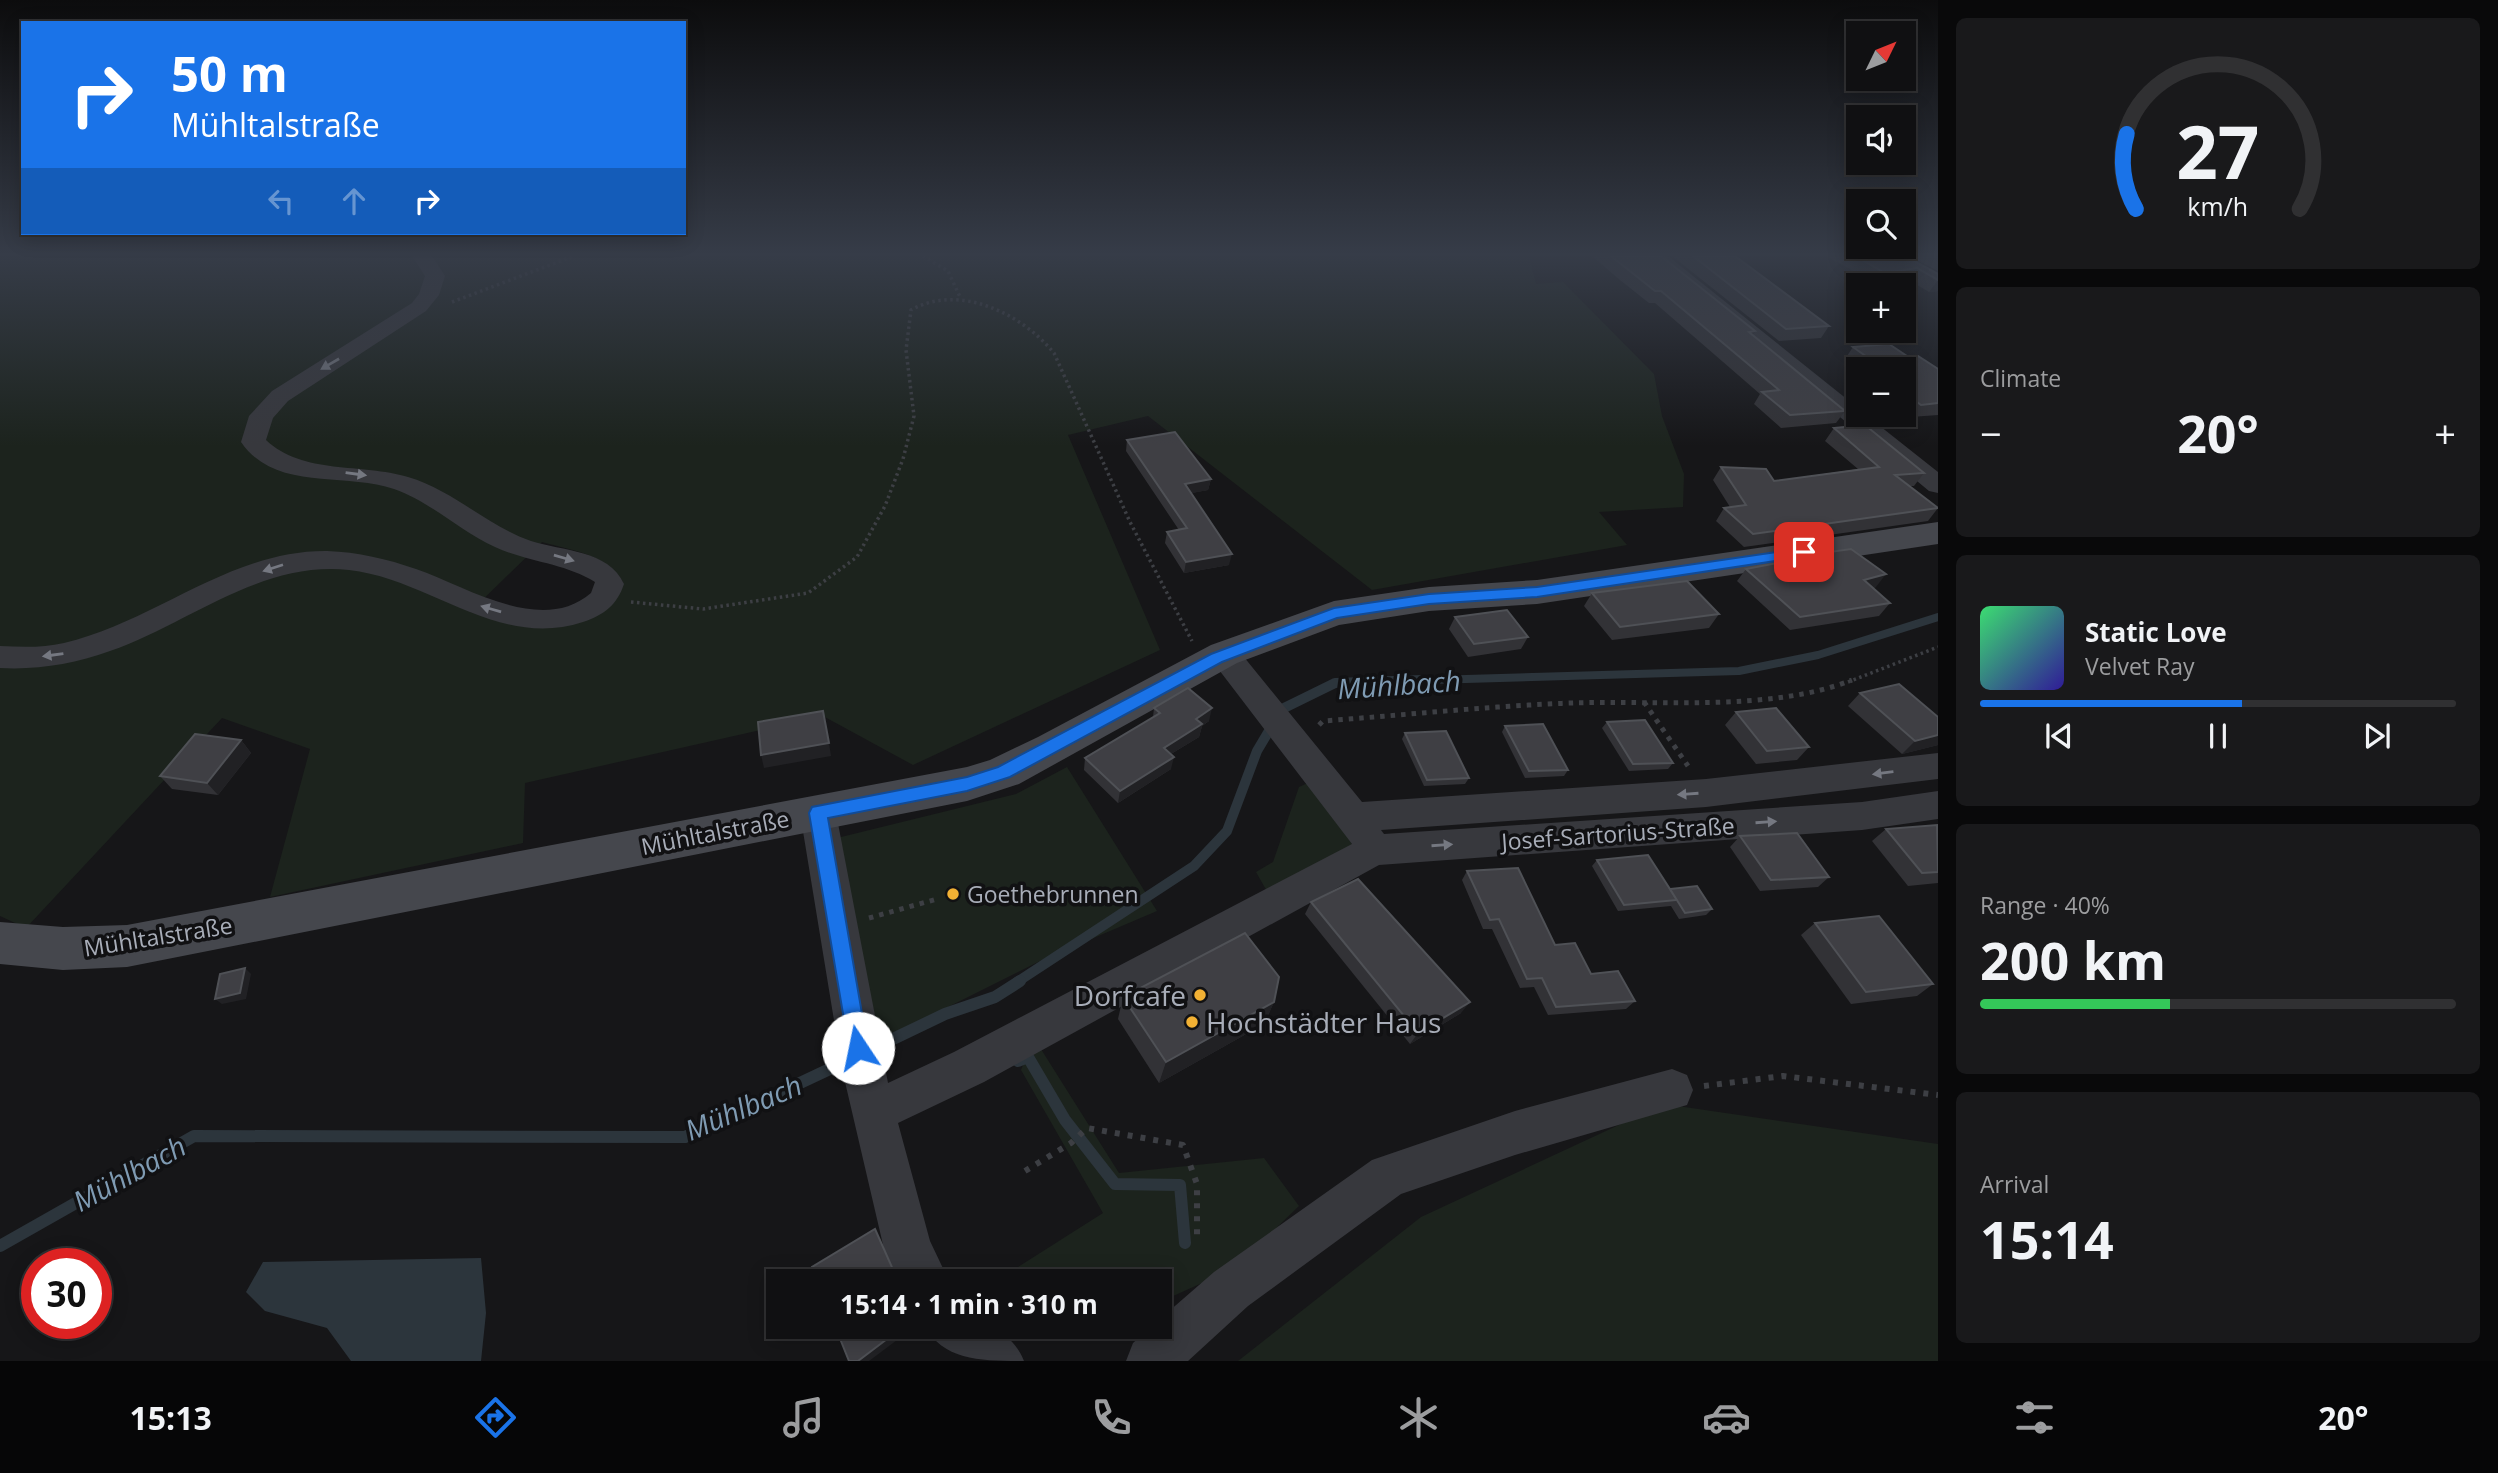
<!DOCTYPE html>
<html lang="en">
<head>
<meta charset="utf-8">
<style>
	:root { --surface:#101012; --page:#19191b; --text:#f1f3f6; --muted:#9c9d9f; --line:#303032; --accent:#1a73e8 }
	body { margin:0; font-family:"Open Sans",sans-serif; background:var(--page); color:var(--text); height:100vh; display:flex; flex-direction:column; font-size:26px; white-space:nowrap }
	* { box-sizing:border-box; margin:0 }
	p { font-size:23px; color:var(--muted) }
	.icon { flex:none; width:38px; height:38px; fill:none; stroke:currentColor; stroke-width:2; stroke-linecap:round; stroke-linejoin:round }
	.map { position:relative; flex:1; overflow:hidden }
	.drawer { display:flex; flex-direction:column; gap:18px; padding:18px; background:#09090a; width:560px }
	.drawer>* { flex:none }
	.hud { position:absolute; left:21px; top:21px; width:665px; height:214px; border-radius:0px; box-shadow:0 4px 18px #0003,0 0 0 2px var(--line); background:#1a73e8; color:#fff; overflow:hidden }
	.needle { width:46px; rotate:47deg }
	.controls { position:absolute; left:1846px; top:21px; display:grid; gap:14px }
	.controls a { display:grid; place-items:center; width:70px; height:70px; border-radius:0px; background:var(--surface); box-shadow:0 4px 18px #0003,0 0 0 2px var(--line); font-size:35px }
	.speed { position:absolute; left:21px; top:1248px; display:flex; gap:14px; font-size:35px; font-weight:700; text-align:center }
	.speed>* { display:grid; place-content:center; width:91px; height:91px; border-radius:50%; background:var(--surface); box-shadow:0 4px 18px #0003,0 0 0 2px var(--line); line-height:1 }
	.speed .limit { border:10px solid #d22; background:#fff; color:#111 }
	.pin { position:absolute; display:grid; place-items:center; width:60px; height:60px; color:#fff; margin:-30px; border-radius:14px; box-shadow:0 4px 10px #0006 }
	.me { position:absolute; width:77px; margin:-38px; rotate:349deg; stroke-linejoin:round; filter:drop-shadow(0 0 5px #0008) }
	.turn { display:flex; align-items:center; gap:24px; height:147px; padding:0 35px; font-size:32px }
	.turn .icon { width:91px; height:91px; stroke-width:2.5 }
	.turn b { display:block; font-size:49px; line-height:60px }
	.lanes { display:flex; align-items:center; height:66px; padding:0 35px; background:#0003; justify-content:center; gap:35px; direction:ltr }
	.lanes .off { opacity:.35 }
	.big { font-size:52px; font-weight:700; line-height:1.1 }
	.drawer .card { flex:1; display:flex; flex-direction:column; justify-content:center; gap:10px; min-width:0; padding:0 24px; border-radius:10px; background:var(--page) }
	.drawer .dial { align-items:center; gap:0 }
	.dial svg { height:182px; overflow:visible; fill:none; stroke:var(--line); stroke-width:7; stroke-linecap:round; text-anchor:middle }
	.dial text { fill:var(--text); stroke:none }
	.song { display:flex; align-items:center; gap:21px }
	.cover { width:84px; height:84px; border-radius:10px; background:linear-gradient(135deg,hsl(140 70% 55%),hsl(250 70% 35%)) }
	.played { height:7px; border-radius:4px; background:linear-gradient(90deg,var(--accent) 55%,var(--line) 55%) }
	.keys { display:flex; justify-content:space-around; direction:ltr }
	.heat { display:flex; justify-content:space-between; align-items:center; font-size:38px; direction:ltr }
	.charge { height:10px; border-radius:5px; background:linear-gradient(90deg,#34c759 40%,var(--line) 0) }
	.trip { position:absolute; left:766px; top:1269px; width:406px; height:70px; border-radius:0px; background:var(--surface); box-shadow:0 4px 18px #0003,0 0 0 2px var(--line); font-weight:700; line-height:70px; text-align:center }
	.tabs { display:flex; height:112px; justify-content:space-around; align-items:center; background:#060607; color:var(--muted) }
	.tabs .icon { width:49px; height:49px }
	.tabs .current { color:var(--accent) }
	.tabs b { font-size:32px; color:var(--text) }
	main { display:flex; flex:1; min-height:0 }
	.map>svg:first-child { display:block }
	.green { fill:#1c231d; fill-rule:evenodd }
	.water { fill:#2c353c }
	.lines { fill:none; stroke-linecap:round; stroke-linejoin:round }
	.stream-far2 { stroke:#2c353c; stroke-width:8 }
	.stream-far1 { stroke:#2c353c; stroke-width:10 }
	.stream { stroke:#2c353c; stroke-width:12 }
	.path-far2 { stroke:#3d3f44; stroke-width:3.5; stroke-dasharray:2.5 3.5; stroke-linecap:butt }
	.path-far1 { stroke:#3d3f44; stroke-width:5; stroke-dasharray:4.5 6; stroke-linecap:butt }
	.path { stroke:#3d3f44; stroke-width:6; stroke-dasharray:5 8; stroke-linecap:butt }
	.minor { fill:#37383d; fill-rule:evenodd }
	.secondary { fill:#45474d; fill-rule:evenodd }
	.wall { fill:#323236 }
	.shaded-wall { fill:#212124 }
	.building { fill:#3f3f44; stroke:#4f5156; stroke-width:2 }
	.oneway { fill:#757881 }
	.route { fill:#1a73e8; stroke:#114b97; stroke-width:2 }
	.poi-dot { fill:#f2b134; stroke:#111113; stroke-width:2.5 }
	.labels { text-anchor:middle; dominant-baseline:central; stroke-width:7; stroke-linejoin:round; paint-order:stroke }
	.street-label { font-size:23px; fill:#a8adb8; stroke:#111113 }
	.poi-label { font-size:23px; fill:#a8adb8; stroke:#111113; text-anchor:start }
	.near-water-label { font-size:28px; font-style:italic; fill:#7f9bb3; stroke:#111113 }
	.near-poi-label { font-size:28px; fill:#a8adb8; stroke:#111113; text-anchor:end }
</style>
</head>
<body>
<main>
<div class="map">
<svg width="1938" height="1361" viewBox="0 0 1938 1361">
	<rect width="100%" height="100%" fill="#161618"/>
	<g class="green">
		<path d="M0 256H1529L1536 284 1563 282 1654 374 1662 416 1684 474 1683 507 1599 512 1627 545 1372 590 1148 416 1068 435 1160 650 913 765 823 716 525 783 523 843 270 897 310 749 222 718 26 928 0 916ZM542 542C569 550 608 554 623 582 619 596 610 600 599 609 558 639 515 627 470 612Z"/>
		<path d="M1067 767 1157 911 1042 960 880 1041 837 838 1016 794Z"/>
		<path d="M1310 782 1356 850 1268 893 1256 872 1273 862 1299 787Z"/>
		<path d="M1034 1038 1119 1173 1264 1158 1299 1206 1235 1268 1160 1302V1281H1044L1018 1267 1103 1213 1021 1070Z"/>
		<path d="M1664 1104 1938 1144V1361H1238L1421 1217Z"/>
	</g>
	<path class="water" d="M481 1258 486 1313 481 1361H351L327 1328 265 1311 246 1292 263 1262Z"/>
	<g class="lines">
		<path class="stream-far2" d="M1363 682 1739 671 1818 655 1938 617"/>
		<path class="stream-far1" d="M1017 982 1194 866 1227 831 1257 751 1282 709 1335 683 1422 680"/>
		<g class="stream">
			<path d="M870 1050 945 1014 995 997 1020 981"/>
			<path d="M1018 1061 1028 1057 1065 1120 1115 1184 1180 1185 1185 1243"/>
			<path d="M0 1246 194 1136 685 1137 851 1059"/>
		</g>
		<g class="path-far2">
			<path d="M923 256 948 271 960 297"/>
			<path d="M452 302 574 256"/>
			<path d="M631 602 703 609 808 593 857 557 885 506 903 459 914 416 906 350 911 310C959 283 1021 313 1054 353L1130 522 1192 641"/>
			<path d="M1848 682 1938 647"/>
		</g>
		<g class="path-far1">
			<path d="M1644 702 1688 766"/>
			<path d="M1319 725 1323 721C1406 715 1489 706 1572 703 1658 700 1772 712 1852 680"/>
			<path d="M869 918 937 899"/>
		</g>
		<g class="path">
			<path d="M1704 1086 1783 1076 1938 1095"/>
			<path d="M1025 1171 1071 1143 1087 1128 1183 1145 1197 1184V1240"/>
		</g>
		<g class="minor">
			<path d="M412 256H432L445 276 439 295 426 311 288 401 273 418 266 440C303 475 362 463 408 477 453 490 487 526 531 541 562 551 609 550 624 584 617 605 604 615 583 622 498 650 430 579 349 570 259 561 190 623 110 651 74 664 38 670 0 668V646C21 647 43 648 64 643 155 622 230 550 327 551 358 552 387 559 416 569 466 586 541 636 591 593L595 582C565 563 528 562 495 547 460 531 431 502 394 489 344 472 275 492 241 442L249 416 272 391 412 303 419 294 425 276Z"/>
			<path d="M1646 256H1668L1858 408V415H1866L1938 472V493L1929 491Z"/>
			<path d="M1224 643 1235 646 1362 802 1706 779 1938 753V779L1706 807 1381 830 1384 834 1862 802 1938 791V819L1862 830 1379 865 984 1082 898 1123 930 1241 949 1281H899L884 1249 842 1069 800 813 806 803 818 799 830 803 836 813 888 1083 954 1052 1352 844 1213 662 1209 654 1213 646Z"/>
			<path d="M1672 1069 1687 1075 1693 1090 1687 1105 1515 1155 1401 1194 1248 1306 1188 1361H1126L1133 1343 1152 1326H1160V1319L1214 1272 1372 1160 1515 1111Z"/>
			<path d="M925 1326C966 1326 1005 1316 1024 1361 983 1361 943 1361 925 1326Z"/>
		</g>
		<path class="secondary" d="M1938 522V544L1537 604 1429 611 1339 625 1237 663 1019 784 967 801 127 967 63 970 0 964V922L63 927 127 925 967 767 990 760 1038 737 1211 645 1334 601 1429 587 1537 580Z"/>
	</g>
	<g class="wall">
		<path d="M1592 256H1661L1755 331 1753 335 1845 411 1836 423 1781 428 1754 404 1760 394 1655 303H1649L1620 280Z"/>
		<path d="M1672 256H1735L1829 326 1821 338 1779 341Z"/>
		<path d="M1826 256H1905L1938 274V291L1929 292 1909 280 1878 284Z"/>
		<path d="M1910 256H1938V271Z"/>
		<path d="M1853 347 1938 369V415L1911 417 1904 412V369L1858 370 1845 359Z"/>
		<path d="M1834 428 1924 473 1914 486H1909L1938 508 1928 521 1744 547 1716 521 1724 508 1730 507 1713 480 1721 467 1774 481 1858 469 1825 441Z"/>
		<path d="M1127 440 1211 479 1208 490 1191 493 1229 565 1184 573 1165 543 1167 532 1179 530 1126 451Z"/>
		<path d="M1780 559 1876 587 1873 588 1890 603 1879 616 1790 630 1737 581 1746 569 1777 563Z"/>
		<path d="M1592 593 1719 614 1709 628 1612 640 1584 606Z"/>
		<path d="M1455 617 1528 637 1521 649 1468 657 1449 629Z"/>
		<path d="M1860 693 1938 717V745L1902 754 1848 706Z"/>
		<path d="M1154 708 1209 721 1202 726 1199 737 1171 754V769L1118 803 1084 770 1085 758 1153 717Z"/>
		<path d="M1736 712 1809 747 1797 760 1756 764 1725 725Z"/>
		<path d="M1607 722 1673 763 1668 769 1629 771 1602 728Z"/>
		<path d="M1505 726 1568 770 1564 776 1525 778 1502 732Z"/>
		<path d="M1405 733 1469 778 1465 784 1424 786 1402 739Z"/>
		<path d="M241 740 251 753 218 795 172 789 160 776Z"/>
		<path d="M1938 826V883L1908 886 1872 841 1886 829Z"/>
		<path d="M1740 836 1829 877 1818 887 1760 891 1730 847Z"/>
		<path d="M1597 860 1670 889 1712 909 1706 915 1679 919 1671 906 1618 911 1592 866Z"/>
		<path d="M1467 871 1591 974 1635 1001 1626 1009 1548 1015 1534 987 1520 988 1492 929H1483L1462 880Z"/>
		<path d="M1311 902 1461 1013 1410 1044 1305 914Z"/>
		<path d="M1815 923 1933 984 1917 996 1851 1004 1801 935Z"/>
		<path d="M1123 997 1274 1002 1264 1024 1159 1083 1118 1019Z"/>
	</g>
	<g class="shaded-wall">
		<path d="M1917 268 1909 280 1878 284 1885 273Z"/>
		<path d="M1938 280V291L1929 292Z"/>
		<path d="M1211 479 1208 490 1183 495 1185 484Z"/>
		<path d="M1232 554 1229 565 1184 573 1186 562Z"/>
		<path d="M1886 574 1876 587 1854 593 1864 580Z"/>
		<path d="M1212 708 1209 721 1202 726 1199 737 1161 760 1164 748 1196 719Z"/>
		<path d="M1938 735V745L1902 754 1915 741Z"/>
		<path d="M241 740 251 753 218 795 207 783Z"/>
		<path d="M829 743 831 756 764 768 761 755Z"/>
		<path d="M1174 757 1171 769 1118 803 1120 791Z"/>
		<path d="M245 968 251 974 246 999 222 1004 215 999Z"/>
		<path d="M1274 1002 1264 1024 1159 1083 1166 1062Z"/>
		<path d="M1470 1002 1461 1013 1410 1044 1418 1033Z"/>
		<path d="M895 1333 897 1340 869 1361H858Z"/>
	</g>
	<g class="building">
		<path d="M1611 256H1661L1755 331 1749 332 1845 411 1790 415 1762 392 1779 390 1661 291H1655Z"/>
		<path d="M1693 256H1735L1829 326 1786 329Z"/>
		<path d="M1855 256H1905L1938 274V280L1917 268 1885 273Z"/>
		<path d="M1889 344 1907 356H1918L1938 369V403L1921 405 1904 392V369H1884L1853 347Z"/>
		<path d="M1865 425 1924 473 1895 475 1938 508 1753 534 1724 508 1746 505 1721 467 1766 469 1774 481 1879 467 1834 428Z"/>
		<path d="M1175 432 1211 479 1185 484 1232 554 1186 562 1167 532 1187 528 1127 440Z"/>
		<path d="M1851 549 1886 574 1864 580 1890 603 1800 617 1746 569 1783 562 1780 559Z"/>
		<path d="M1687 581 1719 614 1620 627 1592 593Z"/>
		<path d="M1507 610 1528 637 1474 644 1455 617Z"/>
		<path d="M1899 684 1938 717V735L1915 741 1860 693Z"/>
		<path d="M1188 688 1212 708 1196 719 1202 724 1164 748 1174 757 1120 791 1085 758 1160 713 1154 708Z"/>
		<path d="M1776 708 1809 747 1767 751 1736 712Z"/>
		<path d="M823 711 829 743 761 755 758 722Z"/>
		<path d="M1645 720 1673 763 1633 764 1607 722Z"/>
		<path d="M1543 724 1568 770 1529 771 1505 726Z"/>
		<path d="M1446 731 1469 778 1427 780 1405 733Z"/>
		<path d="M195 734 241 740 207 783 160 776Z"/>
		<path d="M1937 825 1938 872 1922 873 1886 829Z"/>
		<path d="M1797 833 1829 877 1771 880 1740 836Z"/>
		<path d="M1648 855 1677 900 1624 905 1597 860Z"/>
		<path d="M1518 868 1555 945 1575 943 1591 974 1618 971 1635 1001 1556 1007 1542 978 1527 979 1499 919 1490 920 1467 871Z"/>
		<path d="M1358 879 1470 1002 1418 1033 1311 902Z"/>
		<path d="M1697 886 1712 909 1685 913 1670 889Z"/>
		<path d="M1879 916 1933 984 1866 992 1815 923Z"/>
		<path d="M1245 933 1279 977 1274 1002 1166 1062 1123 997Z"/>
		<path d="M245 968 240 993 215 999 220 974Z"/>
		<path d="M875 1229 895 1274 900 1276 903 1281H817L812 1267Z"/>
		<path d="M835 1326H892L895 1333 858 1361H849Z"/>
	</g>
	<defs><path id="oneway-solid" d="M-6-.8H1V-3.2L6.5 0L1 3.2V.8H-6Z" transform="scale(1.75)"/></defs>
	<g class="oneway">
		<use href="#oneway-solid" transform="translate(330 364) rotate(150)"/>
		<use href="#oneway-solid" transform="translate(356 474) rotate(8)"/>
		<use href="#oneway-solid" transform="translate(564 558) rotate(16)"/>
		<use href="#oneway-solid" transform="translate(273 568) rotate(162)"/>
		<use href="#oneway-solid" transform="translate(491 609) rotate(-164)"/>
		<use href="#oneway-solid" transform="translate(53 655) rotate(172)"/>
		<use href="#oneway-solid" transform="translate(1883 773) rotate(173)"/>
		<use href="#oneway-solid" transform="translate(1688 794) rotate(176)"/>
		<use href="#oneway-solid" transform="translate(1766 822) rotate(-4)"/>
		<use href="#oneway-solid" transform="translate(1442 845) rotate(-4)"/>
	</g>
	<linearGradient id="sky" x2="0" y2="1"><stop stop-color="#0c0c0d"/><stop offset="0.57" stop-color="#363c48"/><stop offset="1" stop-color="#363c48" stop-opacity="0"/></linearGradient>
	<rect width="1938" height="446" fill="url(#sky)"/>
	<path class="route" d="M1804 548 1809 549V556L1537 597 1429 604 1337 618 1222 662 1010 777 967 791 828 818 868 1048 865 1055 858 1058 850 1055 809 813 812 807 967 777 998 767 1211 654 1334 608 1429 594 1537 587Z"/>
	<g class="poi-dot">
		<circle cx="953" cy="894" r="7"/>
		<circle cx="1200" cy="995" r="7"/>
		<circle cx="1192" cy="1022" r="7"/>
	</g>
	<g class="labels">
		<g class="street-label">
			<text transform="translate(715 832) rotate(-11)">Mühltalstraße</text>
			<text transform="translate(1618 833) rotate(-4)">Josef-Sartorius-Straße</text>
			<text transform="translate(158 936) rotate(-9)">Mühltalstraße</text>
		</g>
		<g class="poi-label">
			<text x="967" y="894">Goethebrunnen</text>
		</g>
		<g class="near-water-label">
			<text transform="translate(1399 684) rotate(-4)">Mühlbach</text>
			<text transform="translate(743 1107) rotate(-23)">Mühlbach</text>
			<text transform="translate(129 1173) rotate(-29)">Mühlbach</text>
		</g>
		<g class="near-poi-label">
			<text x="1186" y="995">Dorfcafe</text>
			<text x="1206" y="1022" text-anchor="start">Hochstädter Haus</text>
		</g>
	</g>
</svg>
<div class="controls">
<a><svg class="needle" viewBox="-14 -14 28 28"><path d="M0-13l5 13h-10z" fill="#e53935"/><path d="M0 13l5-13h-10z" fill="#9c9d9f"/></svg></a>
<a><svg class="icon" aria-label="sound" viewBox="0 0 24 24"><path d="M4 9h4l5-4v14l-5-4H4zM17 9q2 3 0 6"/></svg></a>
<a><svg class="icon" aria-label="search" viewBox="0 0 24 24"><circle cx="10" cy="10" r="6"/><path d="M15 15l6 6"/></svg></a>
<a>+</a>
<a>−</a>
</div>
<div class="speed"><div class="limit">30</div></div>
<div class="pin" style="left:1804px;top:552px;background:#d93025"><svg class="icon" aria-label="arrive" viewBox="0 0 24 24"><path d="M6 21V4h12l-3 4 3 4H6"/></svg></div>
<svg class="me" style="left:858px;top:1048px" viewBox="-20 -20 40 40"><circle r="19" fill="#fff"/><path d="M0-13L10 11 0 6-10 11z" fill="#1a73e8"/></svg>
<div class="trip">15:14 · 1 min · 310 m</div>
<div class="hud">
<div class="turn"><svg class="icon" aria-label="right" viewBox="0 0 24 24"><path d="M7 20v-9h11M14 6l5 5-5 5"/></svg><div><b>50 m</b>Mühltalstraße</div></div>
<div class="lanes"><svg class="icon off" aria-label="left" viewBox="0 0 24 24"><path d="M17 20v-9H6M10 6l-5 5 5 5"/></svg><svg class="icon off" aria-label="ahead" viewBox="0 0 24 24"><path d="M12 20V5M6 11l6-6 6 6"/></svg><svg class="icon" aria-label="right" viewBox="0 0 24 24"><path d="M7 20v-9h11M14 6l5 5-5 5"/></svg></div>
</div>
</div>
<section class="drawer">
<div class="card dial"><svg viewBox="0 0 100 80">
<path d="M14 69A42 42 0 1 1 86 69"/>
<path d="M14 69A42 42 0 0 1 10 36" stroke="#1a73e8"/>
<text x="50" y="56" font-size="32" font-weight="700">27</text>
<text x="50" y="72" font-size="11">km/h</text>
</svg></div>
<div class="card"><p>Climate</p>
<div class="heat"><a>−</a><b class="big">20°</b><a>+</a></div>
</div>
<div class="card">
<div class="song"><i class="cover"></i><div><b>Static Love</b><p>Velvet Ray</p></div></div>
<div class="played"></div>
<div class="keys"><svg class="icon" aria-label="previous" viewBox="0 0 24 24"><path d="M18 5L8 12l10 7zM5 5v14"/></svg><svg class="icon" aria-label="pause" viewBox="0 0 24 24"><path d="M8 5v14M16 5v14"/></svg><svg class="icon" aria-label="next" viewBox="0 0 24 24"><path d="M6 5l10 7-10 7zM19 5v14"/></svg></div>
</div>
<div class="card"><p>Range · 40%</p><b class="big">200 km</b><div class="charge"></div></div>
<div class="card"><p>Arrival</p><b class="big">15:14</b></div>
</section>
</main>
<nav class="tabs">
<b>15:13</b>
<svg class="icon current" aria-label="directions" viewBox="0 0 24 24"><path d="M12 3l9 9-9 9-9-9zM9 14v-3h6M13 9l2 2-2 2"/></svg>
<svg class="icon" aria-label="music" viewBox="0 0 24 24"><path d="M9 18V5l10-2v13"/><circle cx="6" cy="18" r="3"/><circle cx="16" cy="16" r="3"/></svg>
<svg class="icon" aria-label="phone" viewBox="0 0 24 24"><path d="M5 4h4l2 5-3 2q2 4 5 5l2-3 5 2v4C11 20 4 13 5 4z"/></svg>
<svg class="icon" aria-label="climate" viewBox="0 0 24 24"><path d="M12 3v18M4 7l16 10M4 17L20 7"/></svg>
<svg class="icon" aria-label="car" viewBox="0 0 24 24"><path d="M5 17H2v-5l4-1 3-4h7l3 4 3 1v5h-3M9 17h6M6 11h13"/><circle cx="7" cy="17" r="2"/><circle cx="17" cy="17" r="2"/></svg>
<svg class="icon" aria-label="filters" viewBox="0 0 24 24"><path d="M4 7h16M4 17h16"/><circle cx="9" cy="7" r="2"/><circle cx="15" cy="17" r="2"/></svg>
<b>20°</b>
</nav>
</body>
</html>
